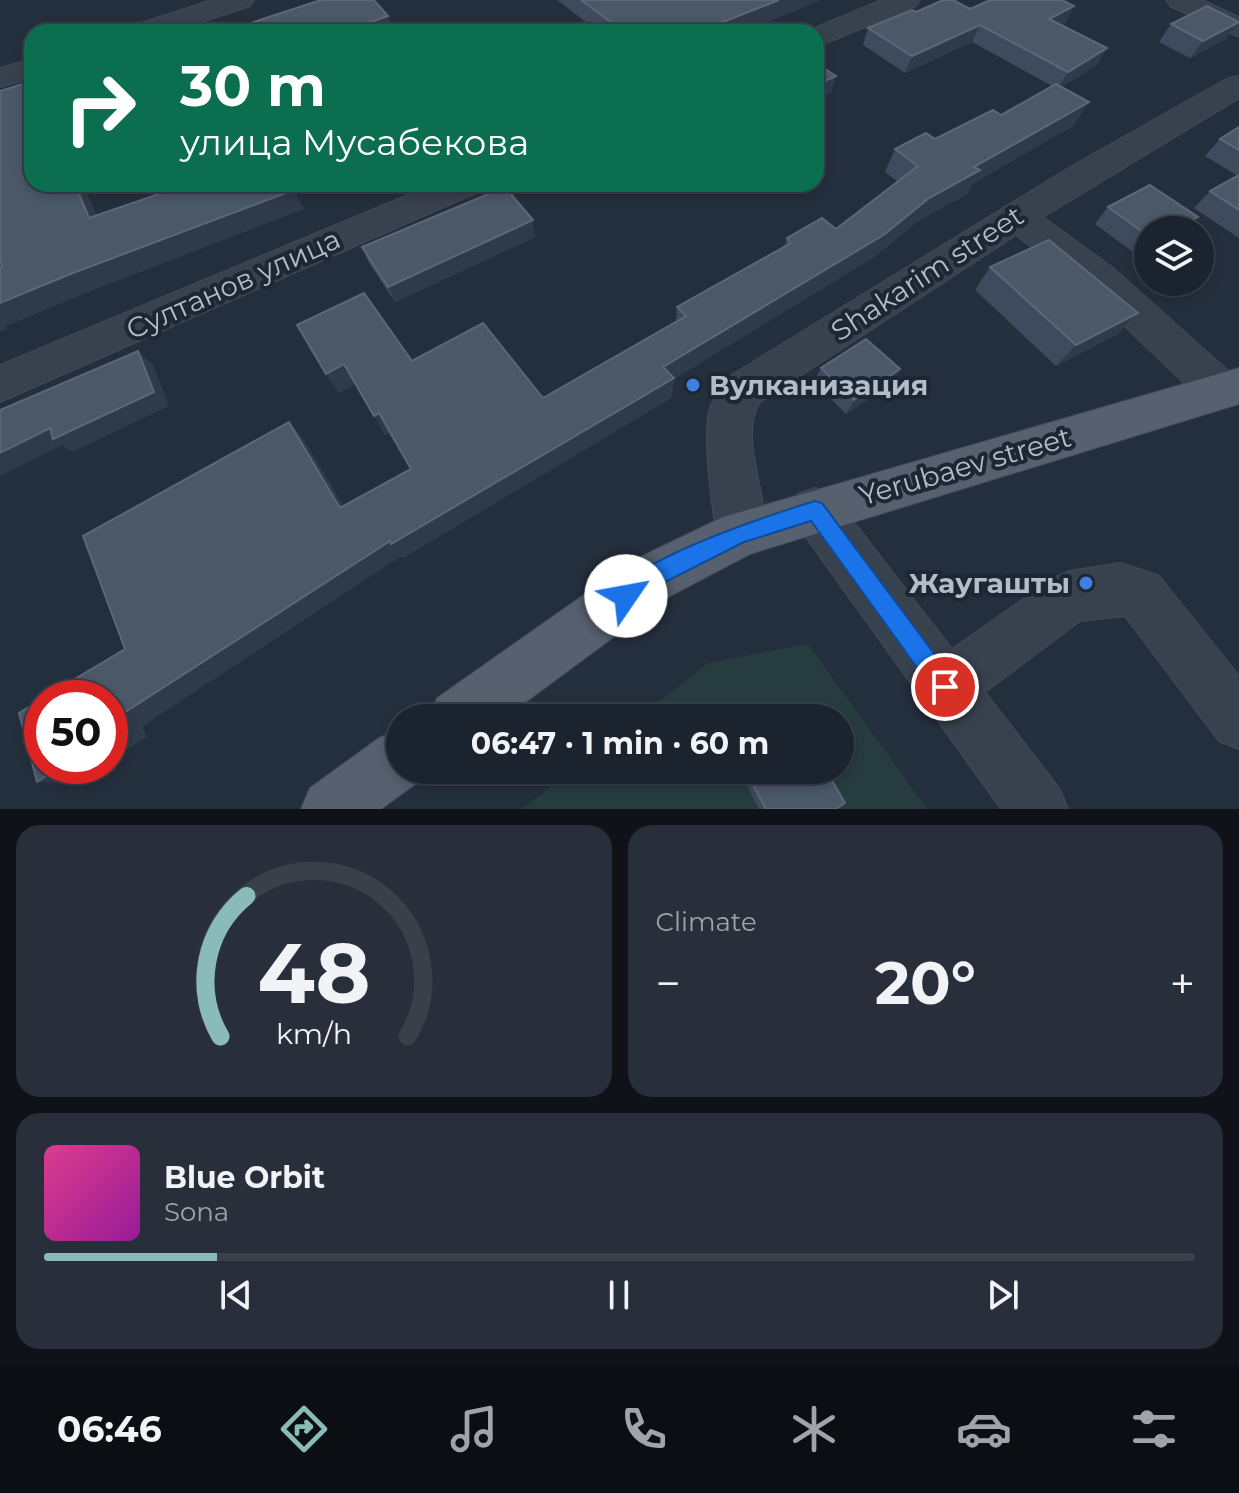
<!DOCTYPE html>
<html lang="en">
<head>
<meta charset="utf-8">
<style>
	:root { --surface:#1b232e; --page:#282f3a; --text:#f1f3f6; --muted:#a0a4aa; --line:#39404a; --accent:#8bbbb9 }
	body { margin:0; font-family:Montserrat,sans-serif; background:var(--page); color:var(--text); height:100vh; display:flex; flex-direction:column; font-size:30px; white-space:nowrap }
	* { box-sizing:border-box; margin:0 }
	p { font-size:26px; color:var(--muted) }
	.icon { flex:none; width:44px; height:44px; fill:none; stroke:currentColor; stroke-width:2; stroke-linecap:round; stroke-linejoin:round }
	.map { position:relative; height:809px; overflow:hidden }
	.details { display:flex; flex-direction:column; gap:16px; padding:16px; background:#0f1319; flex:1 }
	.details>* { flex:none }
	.banner { position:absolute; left:24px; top:24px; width:800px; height:168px; border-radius:24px; box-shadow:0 4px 12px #0003,0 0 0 2px var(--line); background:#0b6e4f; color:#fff; overflow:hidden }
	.controls { position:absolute; left:1134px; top:216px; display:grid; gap:16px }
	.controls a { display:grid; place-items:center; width:80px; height:80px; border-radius:50%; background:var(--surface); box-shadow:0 4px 12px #0003,0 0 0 2px var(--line); font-size:40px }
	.speed { position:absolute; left:24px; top:680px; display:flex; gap:16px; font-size:40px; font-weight:700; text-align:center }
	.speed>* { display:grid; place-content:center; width:104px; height:104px; border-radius:50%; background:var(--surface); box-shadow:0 4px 12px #0003,0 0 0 2px var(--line); line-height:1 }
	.speed .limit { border:12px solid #d22; background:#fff; color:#111 }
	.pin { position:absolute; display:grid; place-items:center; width:68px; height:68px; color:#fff; margin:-34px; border:4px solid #fff; border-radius:50%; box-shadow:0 2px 8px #0007 }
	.me { position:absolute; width:88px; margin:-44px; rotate:57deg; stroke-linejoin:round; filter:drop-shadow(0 0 6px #0008) }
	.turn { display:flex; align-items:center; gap:28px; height:168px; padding:0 24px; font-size:36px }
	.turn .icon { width:104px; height:104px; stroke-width:2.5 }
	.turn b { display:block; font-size:56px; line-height:68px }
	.big { font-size:60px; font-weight:700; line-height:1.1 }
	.details .tile { flex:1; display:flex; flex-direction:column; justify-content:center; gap:12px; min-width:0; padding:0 28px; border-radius:24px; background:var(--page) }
	.details .dial { align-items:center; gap:0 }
	.dial svg { height:208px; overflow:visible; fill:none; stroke:var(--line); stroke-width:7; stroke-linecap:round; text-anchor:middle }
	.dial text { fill:var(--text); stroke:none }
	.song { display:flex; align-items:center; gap:24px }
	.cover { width:96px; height:96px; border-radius:12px; background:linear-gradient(135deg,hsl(330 70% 55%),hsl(300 70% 35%)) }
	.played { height:8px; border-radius:4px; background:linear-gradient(90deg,var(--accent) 15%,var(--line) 15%) }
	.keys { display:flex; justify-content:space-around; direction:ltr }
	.heat { display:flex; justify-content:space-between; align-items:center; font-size:44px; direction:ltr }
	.details .tiles { flex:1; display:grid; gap:16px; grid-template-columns:1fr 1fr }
	.tile:last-child { grid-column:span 2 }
	.trip { position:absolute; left:386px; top:704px; width:468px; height:80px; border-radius:40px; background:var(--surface); box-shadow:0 4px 12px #0003,0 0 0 2px var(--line); font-weight:700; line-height:80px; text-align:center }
	.menu { display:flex; height:128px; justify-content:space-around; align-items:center; background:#0b0e12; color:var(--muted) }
	.menu .icon { width:56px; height:56px }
	.menu .active { color:var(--accent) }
	.menu b { font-size:36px; color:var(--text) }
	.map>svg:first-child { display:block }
	.green { fill:#263c3f }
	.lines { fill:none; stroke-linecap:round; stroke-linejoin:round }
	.minor-casing { stroke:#414a57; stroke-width:2 }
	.major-casing { stroke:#414a57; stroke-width:2 }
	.minor { fill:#38414e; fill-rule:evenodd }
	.major { fill:#56606e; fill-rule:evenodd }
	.wall { fill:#3f4b5c }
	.shaded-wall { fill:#2f3b4b }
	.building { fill:#4b5868; stroke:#5c6777; stroke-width:2 }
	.route { fill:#1a73e8; stroke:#114b97; stroke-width:2 }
	.shop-dot { fill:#3f7fe0; stroke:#1d2633; stroke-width:3 }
	.labels { text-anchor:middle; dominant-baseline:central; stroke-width:8; stroke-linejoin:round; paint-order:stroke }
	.street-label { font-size:28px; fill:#b4bcc9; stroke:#1d2633 }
	.poi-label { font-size:28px; font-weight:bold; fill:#b4bcc9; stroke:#1d2633; text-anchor:start }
</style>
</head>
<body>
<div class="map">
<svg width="1239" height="809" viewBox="0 0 1239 809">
	<rect width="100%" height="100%" fill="#242f3e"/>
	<path class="green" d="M808 644 927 809H522L572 770H840V718H638L708 663Z"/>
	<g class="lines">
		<g class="minor-casing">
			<g id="minor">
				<path d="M212 0H254L250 6 171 32H128L132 26Z"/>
				<path d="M882 0H920L916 6 826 43 816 46V32H805Z"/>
				<path d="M1166 0H1202L1239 17V37L1170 6Z"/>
				<path d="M32 59V78L0 87V68Z"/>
				<path d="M1239 76V98L1043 217 1113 268 1236 378 1239 383 1236 404 1221 409 1206 404 1085 288 1016 235 760 402C738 436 768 494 765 533 764 539 760 545 757 551L740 557 723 551C712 526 702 435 710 408 713 396 723 386 730 376L1072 166 1228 78Z"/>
				<path d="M434 184H483L478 192 0 402V365Z"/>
				<path d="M815 488 832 494 952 649 1052 579 1070 571 1120 563 1158 575 1239 676V749L1219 741 1125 616 1080 621 985 692 1059 788 1068 809H1001L798 526 791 510 798 494Z"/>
			</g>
		</g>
		<g class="major-casing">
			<g id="major">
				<path d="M1239 368V404L750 554 668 597 504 718H429L437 698 632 561 723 517Z"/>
				<path d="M400 730V770H425L421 780 381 809H301L310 788 379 738Z"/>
			</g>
		</g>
		<use href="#minor" class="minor"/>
		<use href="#major" class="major"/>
	</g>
	<g class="wall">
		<path d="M557 0H820L744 32H599Z"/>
		<path d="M970 9 1065 24 1061 25 1107 48 1096 66 1061 87 1073 126 972 184 967 194 918 221 874 257 674 379 671 398 403 558 401 556 142 726 146 737 110 760V698L125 649 304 440 343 506 411 469 390 432 385 435 356 384 339 393 326 374 412 361 543 398 676 322 677 307 784 247 787 238 836 229 898 182 885 172 895 149 935 139 1001 115 1052 86 972 42 905 73 863 45 868 28 916 12Z"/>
		<path d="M1171 24 1226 39 1190 58 1159 42Z"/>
		<path d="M1239 127V238L1194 208 1210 191 1238 176 1205 156 1220 139Z"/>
		<path d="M1108 207 1198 217 1185 230H1148V252L1140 257 1095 224Z"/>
		<path d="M535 237 395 302 369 263 362 247Z"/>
		<path d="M990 267 1138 313 1116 335 1056 366 975 290Z"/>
		<path d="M821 368 900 369 891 384 846 414 814 382Z"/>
		<path d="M739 770H826L836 809H759Z"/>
	</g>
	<g class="shaded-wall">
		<path d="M779 0H820L744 32H697Z"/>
		<path d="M1074 6 1065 24 1039 36 1049 19Z"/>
		<path d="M388 16 393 32H342Z"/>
		<path d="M1239 22 1226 39 1190 58 1203 41Z"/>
		<path d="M980 25 972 42 905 73 912 56Z"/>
		<path d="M1107 48 1096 66 1057 89 1068 72Z"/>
		<path d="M836 76 831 93 816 100V85Z"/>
		<path d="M1089 102 1073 126 972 184 967 194 918 221 874 257 674 379 671 398 403 558 401 556 142 726 146 737 110 760V736L113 720 390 541 929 198 974 167Z"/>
		<path d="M75 184H83L106 237 89 218Z"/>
		<path d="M664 184H674L664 189Z"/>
		<path d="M294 190 304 209 91 291 6 326 7 329 0 332V303L73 273Z"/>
		<path d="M1198 217 1185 230H1174Z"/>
		<path d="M533 220 535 237 395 302 388 287Z"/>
		<path d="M1138 313 1116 335 1056 366 1076 345Z"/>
		<path d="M138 351 153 365 169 406 72 452 62 445 0 476V453L50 428Z"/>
		<path d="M344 364 356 384 339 393 326 374Z"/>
		<path d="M900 369 891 384 846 414 854 400Z"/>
		<path d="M379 413 390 432 385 435 374 416Z"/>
		<path d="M289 422 304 440 354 523 340 508Z"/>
		<path d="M62 766H101L72 785 37 782Z"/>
	</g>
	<g class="building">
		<path d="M321 0H374L388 16 342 32H223Z"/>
		<path d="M581 0H779L697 32H624Z"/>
		<path d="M943 0H953L970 9 990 0H1062L1074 6 1049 19 1107 48 1068 72 980 25 912 56 868 28 912 10 916 12Z"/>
		<path d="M1207 6 1239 22 1203 41 1171 24Z"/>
		<path d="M816 63 836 76 816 85Z"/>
		<path d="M32 81V184H75L89 218 188 184H290L294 190 73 273 0 303V267L2 266 0 259V91Z"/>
		<path d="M1056 84 1089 102 974 167 980 170 929 198 885 234 663 367 674 378 391 544 390 541 113 720 116 732 110 736V698H43L125 649 83 536 289 422 340 508 411 469 379 413 374 416 344 364 326 374 297 325 364 293 412 361 483 323 543 398 686 316 677 307 791 243 787 238 822 218 836 229 918 166 895 149 926 133 935 139 993 110 1001 115Z"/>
		<path d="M1239 127V150L1220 139Z"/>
		<path d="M1239 175V210L1210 191Z"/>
		<path d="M1150 185 1198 217 1174 230H1148V236L1108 207Z"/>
		<path d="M505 187 533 220 388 287 362 247Z"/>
		<path d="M1049 240 1138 313 1076 345 990 267Z"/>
		<path d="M866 339 900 369 854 400 821 368Z"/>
		<path d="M138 351 154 392 53 439 50 428 0 453V410Z"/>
		<path d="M42 699V766H62L37 782 19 713Z"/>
		<path d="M745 770H826L845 803 836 809H766Z"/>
	</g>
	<path class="route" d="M815 501 822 503 953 679 956 687 953 695 945 699 937 695 811 521 744 542 657 586 626 607 618 604 615 596C630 560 776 513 815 501Z"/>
	<g class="shop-dot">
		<circle cx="693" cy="385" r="8"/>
		<circle cx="1086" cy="583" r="8"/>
	</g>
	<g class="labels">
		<g class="street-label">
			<text transform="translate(927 273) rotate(-33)">Shakarim street</text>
			<text transform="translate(233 284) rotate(-24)">Султанов улица</text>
			<text transform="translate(965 466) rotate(-16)">Yerubaev street</text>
		</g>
		<g class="poi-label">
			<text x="709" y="385">Вулканизация</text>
			<text x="1070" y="583" text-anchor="end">Жаугашты</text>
		</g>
	</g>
</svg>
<div class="controls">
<a><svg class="icon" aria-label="layers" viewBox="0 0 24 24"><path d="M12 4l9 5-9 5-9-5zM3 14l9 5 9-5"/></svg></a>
</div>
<div class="speed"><div class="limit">50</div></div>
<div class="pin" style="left:945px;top:687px;background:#d93025"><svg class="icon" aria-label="arrive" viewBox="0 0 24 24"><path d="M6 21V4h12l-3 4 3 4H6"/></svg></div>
<svg class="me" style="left:626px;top:596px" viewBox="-20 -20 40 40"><circle r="19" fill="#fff"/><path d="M0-13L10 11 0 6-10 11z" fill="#1a73e8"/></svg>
<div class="trip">06:47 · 1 min · 60 m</div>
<div class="banner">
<div class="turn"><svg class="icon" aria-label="right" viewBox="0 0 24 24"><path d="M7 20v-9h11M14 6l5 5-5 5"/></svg><div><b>30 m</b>улица Мусабекова</div></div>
</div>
</div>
<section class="details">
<div class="tiles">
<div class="tile dial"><svg viewBox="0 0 100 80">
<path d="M14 69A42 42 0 1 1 86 69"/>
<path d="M14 69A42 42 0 0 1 24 15" stroke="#8bbbb9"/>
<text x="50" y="56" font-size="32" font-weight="700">48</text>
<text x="50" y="72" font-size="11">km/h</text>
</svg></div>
<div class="tile"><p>Climate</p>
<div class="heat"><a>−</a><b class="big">20°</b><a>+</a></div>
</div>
<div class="tile">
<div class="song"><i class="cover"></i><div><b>Blue Orbit</b><p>Sona</p></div></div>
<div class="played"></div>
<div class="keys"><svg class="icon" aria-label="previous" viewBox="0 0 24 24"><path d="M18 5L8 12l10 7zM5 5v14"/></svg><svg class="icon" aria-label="pause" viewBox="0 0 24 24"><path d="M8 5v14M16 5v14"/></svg><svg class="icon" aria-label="next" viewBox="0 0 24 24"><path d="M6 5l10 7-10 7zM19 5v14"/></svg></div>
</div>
</div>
</section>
<nav class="menu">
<b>06:46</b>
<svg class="icon active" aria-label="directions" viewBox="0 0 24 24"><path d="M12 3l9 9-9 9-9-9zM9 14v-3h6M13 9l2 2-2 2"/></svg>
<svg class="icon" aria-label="music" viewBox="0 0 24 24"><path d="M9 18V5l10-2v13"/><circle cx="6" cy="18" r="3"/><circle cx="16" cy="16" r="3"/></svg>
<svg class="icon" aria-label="phone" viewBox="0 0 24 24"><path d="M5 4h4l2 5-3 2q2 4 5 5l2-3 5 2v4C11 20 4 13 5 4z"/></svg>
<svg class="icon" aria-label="climate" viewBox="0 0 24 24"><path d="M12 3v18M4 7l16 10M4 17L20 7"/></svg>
<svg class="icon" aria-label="car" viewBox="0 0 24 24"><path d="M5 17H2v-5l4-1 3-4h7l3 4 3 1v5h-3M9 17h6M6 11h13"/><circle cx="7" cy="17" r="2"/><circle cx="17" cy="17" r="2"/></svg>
<svg class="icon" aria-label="filters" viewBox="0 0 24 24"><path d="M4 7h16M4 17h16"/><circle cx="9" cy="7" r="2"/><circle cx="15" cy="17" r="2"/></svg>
</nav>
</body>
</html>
